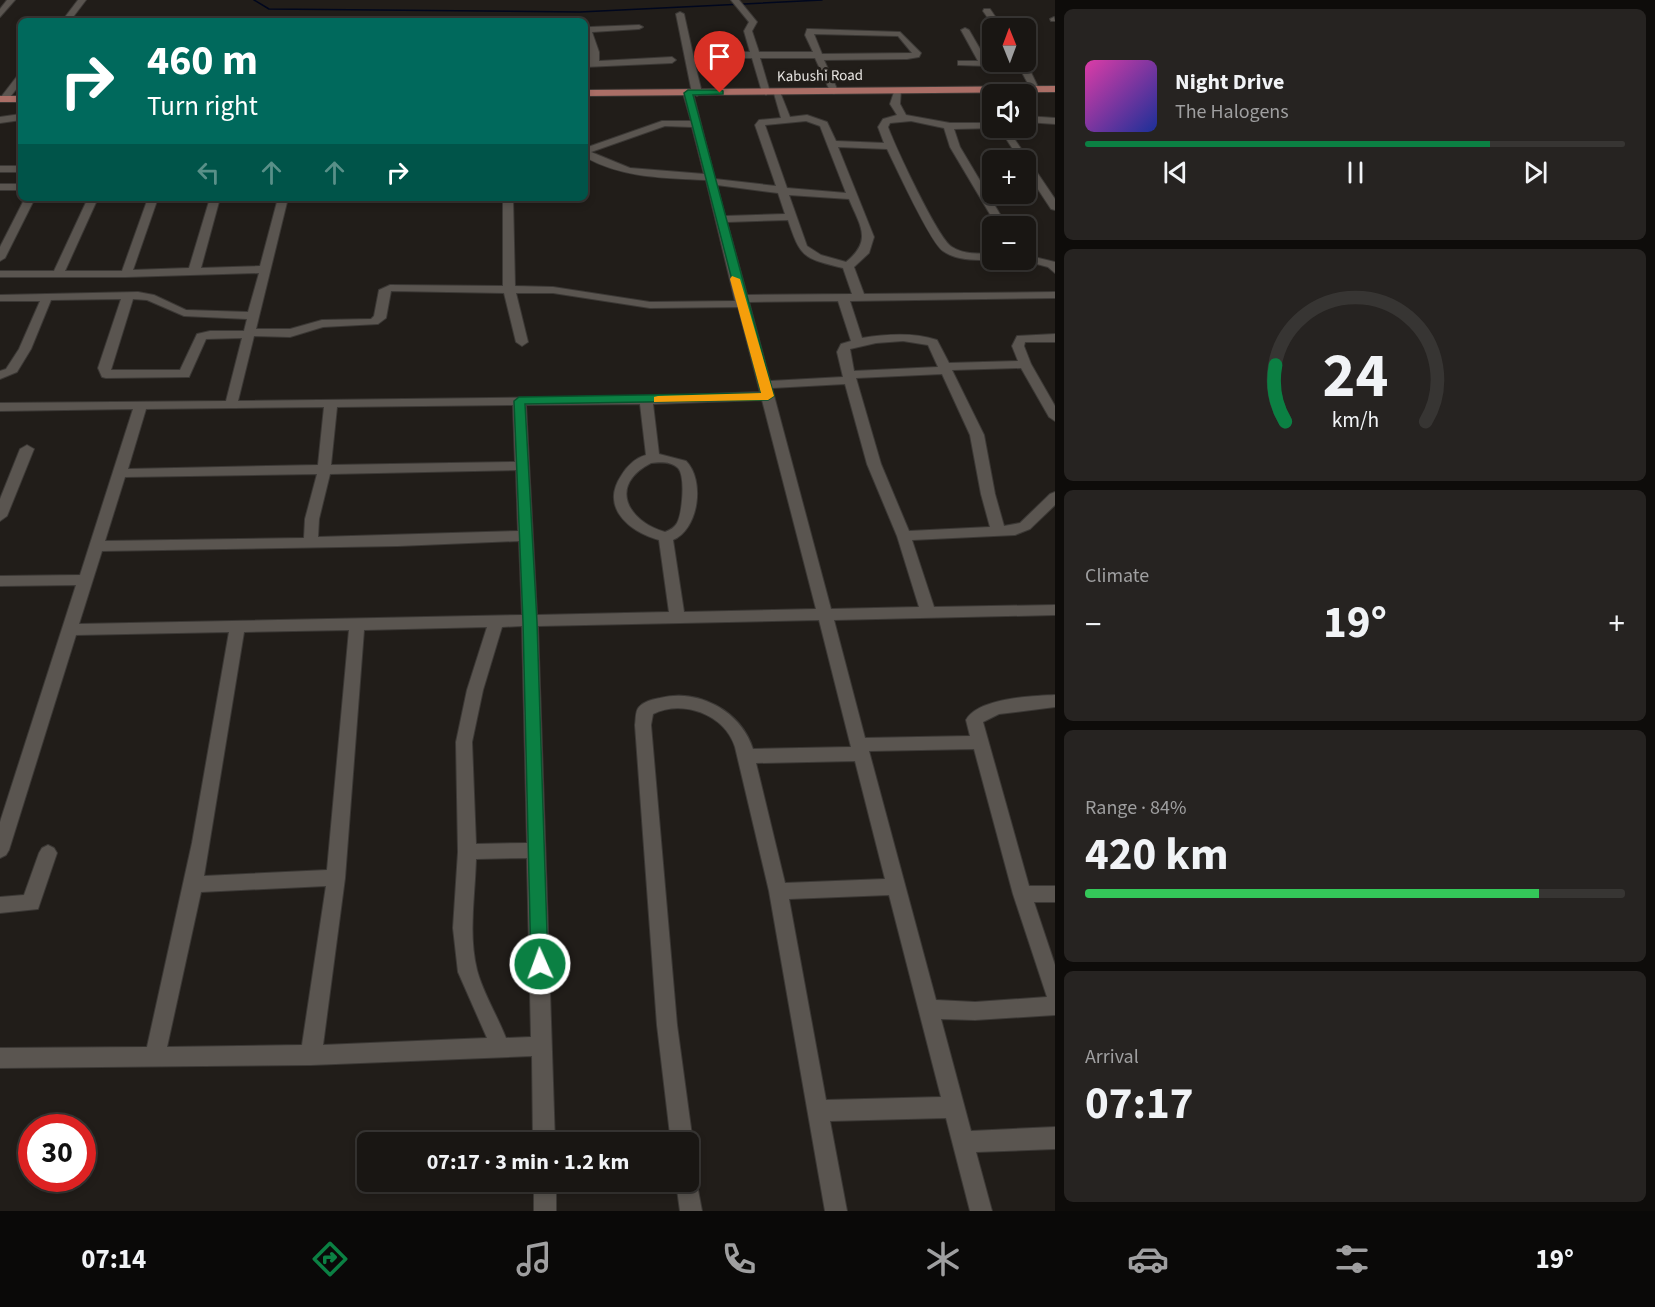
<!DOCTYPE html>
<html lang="en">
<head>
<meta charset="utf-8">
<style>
	:root { --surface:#191613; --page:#262321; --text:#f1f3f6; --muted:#9f9fa0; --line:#373533; --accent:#0b8043 }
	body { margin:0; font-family:"Source Sans 3",sans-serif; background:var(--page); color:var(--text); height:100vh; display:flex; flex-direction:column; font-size:22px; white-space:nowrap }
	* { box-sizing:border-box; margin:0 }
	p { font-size:20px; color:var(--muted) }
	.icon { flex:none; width:33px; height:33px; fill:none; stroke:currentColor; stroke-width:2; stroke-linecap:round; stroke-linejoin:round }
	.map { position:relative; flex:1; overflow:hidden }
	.details { display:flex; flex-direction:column; gap:9px; padding:9px; background:#0e0c0a; width:600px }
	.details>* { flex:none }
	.top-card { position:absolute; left:18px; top:18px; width:570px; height:183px; border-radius:9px; box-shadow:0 3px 9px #0003,0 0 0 2px var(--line); background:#00695c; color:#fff; overflow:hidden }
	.needle { width:39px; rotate:359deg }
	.tools { position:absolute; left:982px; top:18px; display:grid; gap:12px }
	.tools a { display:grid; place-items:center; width:54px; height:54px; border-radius:9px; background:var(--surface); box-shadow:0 3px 9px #0003,0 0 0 2px var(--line); font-size:30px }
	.speed { position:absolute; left:18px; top:1114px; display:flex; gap:12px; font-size:30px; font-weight:700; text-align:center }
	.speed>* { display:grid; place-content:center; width:78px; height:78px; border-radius:50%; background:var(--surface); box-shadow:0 3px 9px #0003,0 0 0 2px var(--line); line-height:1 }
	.speed .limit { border:9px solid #d22; background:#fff; color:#111 }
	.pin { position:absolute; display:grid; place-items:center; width:51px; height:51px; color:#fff; margin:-62px -26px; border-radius:50% 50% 50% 0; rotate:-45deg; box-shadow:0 0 6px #0007 }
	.pin .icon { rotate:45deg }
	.me { position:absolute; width:66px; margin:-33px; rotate:358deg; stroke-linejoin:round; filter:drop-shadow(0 0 4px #0008) }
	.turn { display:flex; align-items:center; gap:21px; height:126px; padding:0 30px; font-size:27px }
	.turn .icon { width:78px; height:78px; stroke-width:2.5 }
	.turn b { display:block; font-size:42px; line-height:51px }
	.lanes { display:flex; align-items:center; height:57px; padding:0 30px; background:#0003; justify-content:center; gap:30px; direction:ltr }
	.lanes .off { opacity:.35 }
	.big { font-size:45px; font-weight:700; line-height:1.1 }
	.details .card { flex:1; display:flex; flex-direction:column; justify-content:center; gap:9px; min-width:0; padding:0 21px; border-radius:9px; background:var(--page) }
	.details .dial { align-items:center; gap:0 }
	.dial svg { height:156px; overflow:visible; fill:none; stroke:var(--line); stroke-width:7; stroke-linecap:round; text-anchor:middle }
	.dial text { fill:var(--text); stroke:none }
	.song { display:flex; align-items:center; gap:18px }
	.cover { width:72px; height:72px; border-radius:9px; background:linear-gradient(135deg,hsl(320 70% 55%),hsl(230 70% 35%)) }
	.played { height:6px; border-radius:3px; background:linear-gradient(90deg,var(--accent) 75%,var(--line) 75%) }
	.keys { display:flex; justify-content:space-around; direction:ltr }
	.heat { display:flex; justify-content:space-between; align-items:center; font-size:33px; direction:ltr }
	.charge { height:9px; border-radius:4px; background:linear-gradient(90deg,#34c759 84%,var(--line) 0) }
	.trip { position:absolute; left:357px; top:1132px; width:342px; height:60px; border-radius:9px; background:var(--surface); box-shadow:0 3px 9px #0003,0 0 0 2px var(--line); font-weight:700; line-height:60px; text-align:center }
	.dock { display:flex; height:96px; justify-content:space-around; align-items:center; background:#0a0908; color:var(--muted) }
	.dock .icon { width:42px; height:42px }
	.dock .current { color:var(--accent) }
	.dock b { font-size:27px; color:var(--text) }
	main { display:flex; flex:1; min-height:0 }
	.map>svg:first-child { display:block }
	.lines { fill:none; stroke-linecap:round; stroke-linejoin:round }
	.stream { stroke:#00071e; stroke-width:1.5 }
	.minor-casing { stroke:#3b3835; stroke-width:2 }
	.major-casing { stroke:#3b3835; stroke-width:2 }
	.minor { fill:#5a5550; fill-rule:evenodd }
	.major { fill:#aa6e66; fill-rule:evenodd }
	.route { fill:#0b8043; stroke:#07532c; stroke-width:1.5 }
	.slow { fill:#f59e0b }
	.labels { text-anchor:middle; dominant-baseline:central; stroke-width:6; stroke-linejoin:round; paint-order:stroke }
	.far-street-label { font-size:15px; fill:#e7e4e1; stroke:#211d19 }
</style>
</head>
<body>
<main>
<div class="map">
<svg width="1055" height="1211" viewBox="0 0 1055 1211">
	<rect width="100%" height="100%" fill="#211d19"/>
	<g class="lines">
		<path class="stream" d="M254 0 269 9 580 12 822 0"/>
		<g class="minor-casing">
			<g id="minor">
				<path d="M7 0H15L0 17V9Z"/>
				<path d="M78 0H86L70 21H62Z"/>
				<path d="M731 0H739L757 22 752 31 759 52H813L805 35 807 29H810L900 32 921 53 919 57 907 59 824 60 838 91 834 94 830 91 815 58H760L770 92 766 95 762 92 752 58H732L695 64 702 93 697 96 693 93 715 179 776 186 755 125 759 120 781 118 773 90 780 92 790 117 807 115 827 122 836 141 884 143 878 127 883 119 897 115 890 104 895 89H901L900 104 906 115 950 123H993V128H997L954 129 960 147 1007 226H997L950 147 944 128 911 121 890 123 888 127C895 146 938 239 952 247 964 255 979 253 993 254V260H996H993C976 260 957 261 943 251 930 242 896 167 887 149L838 147 874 237 869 253 854 267 864 294 1055 292V298L850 301 862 338C887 334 913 332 937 340L949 363 1018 361 1012 346 1017 336 1055 334V342H1025L1024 346 1031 364 1055 406V421L1049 417 1021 368 952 370 984 435 995 494 1004 526 1020 523 1050 494 1055 492V505L1030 529 1015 535 912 540 934 607 1055 605V615L834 620 865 738 970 736 966 720C978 698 1032 696 1055 695V707L999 714 983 722 1029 886H1055V902H1034L1055 965V1015L975 1020 941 1019 971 1131 1055 1127V1149L976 1152 992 1211H970L946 1118 830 1121 847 1211H825L769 891 735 747C725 714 682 699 653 714L651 725 677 1025 693 1143 688 1151V1143H671L657 1025 635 725C636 720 635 711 639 707 643 702 653 699 660 698 698 688 741 711 753 749L851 747 819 620 538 626 555 1143H533L532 1056 311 1065 0 1068V1048L147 1047 192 843 229 632 76 635 9 850 6 855 0 858V822L76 585 0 586V576L80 575 133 409 0 411V403L226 401 242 338 206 339 189 377 106 378 102 377 98 368 121 299 51 300 31 349 17 372 0 379V371L6 369 19 349 40 301H0V295L138 292 154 295 186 310 248 312 259 273 126 277H0V271H54L88 198H98L65 271H122L148 198H158L133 270 189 268 210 198H220L201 268 260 266 278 198H288L256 329H290L322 320 371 319 374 316 379 290 390 285 503 286V198H513L515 286 553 287 650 302 735 301 706 180C664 178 622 178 585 157V148L662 121H691L683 93 688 90 692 93 676 14 680 12 684 14 694 59 732 52H750L744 31 749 22ZM814 34 898 36 912 53 822 54ZM806 121 820 126 846 193 787 188 765 125ZM665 126 692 127 704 174 630 168 591 152ZM717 185 778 193 785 214 725 216ZM789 195 849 199C860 226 873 240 846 262L821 255 807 246ZM788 220C801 259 804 258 843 268L852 294 747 295 727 222ZM391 291 504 293 516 342 522 346 528 342 516 293H553L650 308 738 307 760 392 656 396 238 401 254 336 290 337 323 327 378 324 386 318ZM133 299 147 300 184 316 247 319 244 331H210L197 334 180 370H111ZM838 301 851 341 841 344 837 352 843 377 770 381 749 302ZM903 341 928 345 938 367 854 371 850 349 876 343ZM942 374 970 435 981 494 990 527 909 531 881 464 856 378ZM845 384 867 464 897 536 919 607 831 609 772 388ZM762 400 816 609 684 612 673 540C699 529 705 480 686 461L659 454 653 404ZM640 404 646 455C635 458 627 466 621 476 600 508 630 532 659 540L669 612 537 615 526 405ZM513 405 515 462 331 465 337 407ZM324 407 318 465 128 469 146 409ZM651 463C659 462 671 461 678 468 686 477 682 514 677 523 674 528 670 530 665 532 627 521 608 485 651 463ZM516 470 518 531 318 537 319 519 330 474ZM317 474 305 519 304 538 105 541 125 477ZM519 541 522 615 79 624 102 551 398 546ZM522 626 527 843 476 844 472 742 483 690 502 627ZM487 627 467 690 456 742 458 852 453 928 458 972 487 1038 323 1045 345 878 364 630ZM349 630 327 870 204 876 244 632ZM974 749 1013 894 1047 997 975 1002 936 1000 869 751ZM855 761 885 879 785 883 756 763ZM527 858 531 1037 506 1038C497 1015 483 993 477 970 468 934 475 896 476 859ZM326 886 302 1045 167 1047 201 892ZM889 895 941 1097 826 1100 789 899Z"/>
				<path d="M984 9H990L1003 28H995L983 11Z"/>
				<path d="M1054 17 1055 21H1051L1050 19Z"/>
				<path d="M585 23 590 27 639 25 643 27 639 29 592 32 599 52V61L672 57 676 60 672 63 585 67V61H590C591 48 585 36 585 23Z"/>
				<path d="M965 28 969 30 987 61 1026 62 1039 89 1038 91H1032L1019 67 958 65V61H978L961 30Z"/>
				<path d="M21 74V83L7 101H1V97L18 75Z"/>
				<path d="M21 114V120L0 123V117Z"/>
				<path d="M1026 116 1055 118V124L1026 122Z"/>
				<path d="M999 128H1007L1055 199V210L1051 209 1026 171V160H1020Z"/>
				<rect x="0" y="166" width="21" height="6"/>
				<rect x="0" y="184" width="21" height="6"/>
				<path d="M25 198H35L5 258 0 261V247Z"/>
				<path d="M1026 255 1055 262V273L1048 267 1022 260H1026Z"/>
				<path d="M27 445 34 449 7 516 0 521V499L20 449Z"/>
				<path d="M48 845 54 848 57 853 38 909 0 913V897L24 895 39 853 42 848Z"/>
				<path d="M688 1172 695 1174 702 1211H680L676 1182H688Z"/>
				<rect x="534" y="1182" width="22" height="29"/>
			</g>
		</g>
		<g class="major-casing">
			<g id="major">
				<path d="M1055 86V92L585 96V90Z"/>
				<rect x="0" y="96" width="21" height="6"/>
			</g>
		</g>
		<use href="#minor" class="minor"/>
		<use href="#major" class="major"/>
	</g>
	<path class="route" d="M720 90 723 91V94L693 95 774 396 768 400 525 404 537 622 548 964 546 970 540 972 534 970 531 964 523 622 514 401 519 397 761 393 684 93 688 90Z"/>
	<path class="slow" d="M732 276 740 279 774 396 768 400 654 402V397L658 396 761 393 730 279Z"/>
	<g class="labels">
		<g class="far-street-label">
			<text transform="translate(820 76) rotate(-1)">Kabushi Road</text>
		</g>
	</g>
</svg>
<div class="tools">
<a><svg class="needle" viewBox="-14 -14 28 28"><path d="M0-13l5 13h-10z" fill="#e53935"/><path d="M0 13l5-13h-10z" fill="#9f9fa0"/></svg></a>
<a><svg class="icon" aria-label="sound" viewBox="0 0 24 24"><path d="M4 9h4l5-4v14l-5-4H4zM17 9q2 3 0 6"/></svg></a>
<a>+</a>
<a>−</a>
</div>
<div class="speed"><div class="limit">30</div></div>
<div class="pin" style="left:720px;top:93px;background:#d93025"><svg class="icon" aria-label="arrive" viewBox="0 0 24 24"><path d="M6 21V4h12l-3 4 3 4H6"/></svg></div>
<svg class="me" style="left:540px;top:964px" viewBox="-20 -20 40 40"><circle r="17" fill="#0b8043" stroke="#fff" stroke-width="3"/><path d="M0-11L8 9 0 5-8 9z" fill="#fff"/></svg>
<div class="trip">07:17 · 3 min · 1.2 km</div>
<div class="top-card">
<div class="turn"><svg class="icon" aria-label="right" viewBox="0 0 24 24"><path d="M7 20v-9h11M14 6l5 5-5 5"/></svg><div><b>460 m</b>Turn right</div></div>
<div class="lanes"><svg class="icon off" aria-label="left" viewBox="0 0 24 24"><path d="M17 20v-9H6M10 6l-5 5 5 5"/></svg><svg class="icon off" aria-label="ahead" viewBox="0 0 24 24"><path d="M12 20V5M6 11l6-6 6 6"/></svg><svg class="icon off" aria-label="ahead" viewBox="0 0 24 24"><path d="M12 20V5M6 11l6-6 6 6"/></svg><svg class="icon" aria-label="right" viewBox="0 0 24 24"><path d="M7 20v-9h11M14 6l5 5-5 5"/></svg></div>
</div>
</div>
<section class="details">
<div class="card">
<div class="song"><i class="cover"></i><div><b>Night Drive</b><p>The Halogens</p></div></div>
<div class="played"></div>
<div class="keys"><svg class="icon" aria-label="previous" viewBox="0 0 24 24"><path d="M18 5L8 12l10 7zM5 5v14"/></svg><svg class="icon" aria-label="pause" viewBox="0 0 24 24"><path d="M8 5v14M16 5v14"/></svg><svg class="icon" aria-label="next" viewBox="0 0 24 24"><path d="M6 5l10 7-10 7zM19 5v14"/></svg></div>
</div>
<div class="card dial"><svg viewBox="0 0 100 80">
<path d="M14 69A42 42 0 1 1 86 69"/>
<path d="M14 69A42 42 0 0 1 9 40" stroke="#0b8043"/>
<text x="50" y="56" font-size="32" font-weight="700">24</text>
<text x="50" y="72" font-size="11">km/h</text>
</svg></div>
<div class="card"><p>Climate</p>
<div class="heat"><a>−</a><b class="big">19°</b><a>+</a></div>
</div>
<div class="card"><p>Range · 84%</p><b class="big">420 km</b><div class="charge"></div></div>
<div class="card"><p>Arrival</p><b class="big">07:17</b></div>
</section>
</main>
<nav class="dock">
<b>07:14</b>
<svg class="icon current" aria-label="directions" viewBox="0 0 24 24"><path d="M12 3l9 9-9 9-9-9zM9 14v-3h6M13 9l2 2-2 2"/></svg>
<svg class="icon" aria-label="music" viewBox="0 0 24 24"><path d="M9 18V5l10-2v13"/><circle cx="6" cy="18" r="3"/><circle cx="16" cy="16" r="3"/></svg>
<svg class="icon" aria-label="phone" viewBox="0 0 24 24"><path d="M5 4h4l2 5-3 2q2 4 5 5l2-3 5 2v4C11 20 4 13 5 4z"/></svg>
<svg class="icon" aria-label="climate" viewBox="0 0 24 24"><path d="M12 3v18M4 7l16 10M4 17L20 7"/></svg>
<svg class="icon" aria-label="car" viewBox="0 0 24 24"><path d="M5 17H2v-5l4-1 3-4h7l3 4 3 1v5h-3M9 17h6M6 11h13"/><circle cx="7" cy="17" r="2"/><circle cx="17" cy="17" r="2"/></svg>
<svg class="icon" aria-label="filters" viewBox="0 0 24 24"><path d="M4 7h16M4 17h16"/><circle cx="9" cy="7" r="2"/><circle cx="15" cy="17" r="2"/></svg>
<b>19°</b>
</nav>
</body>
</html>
